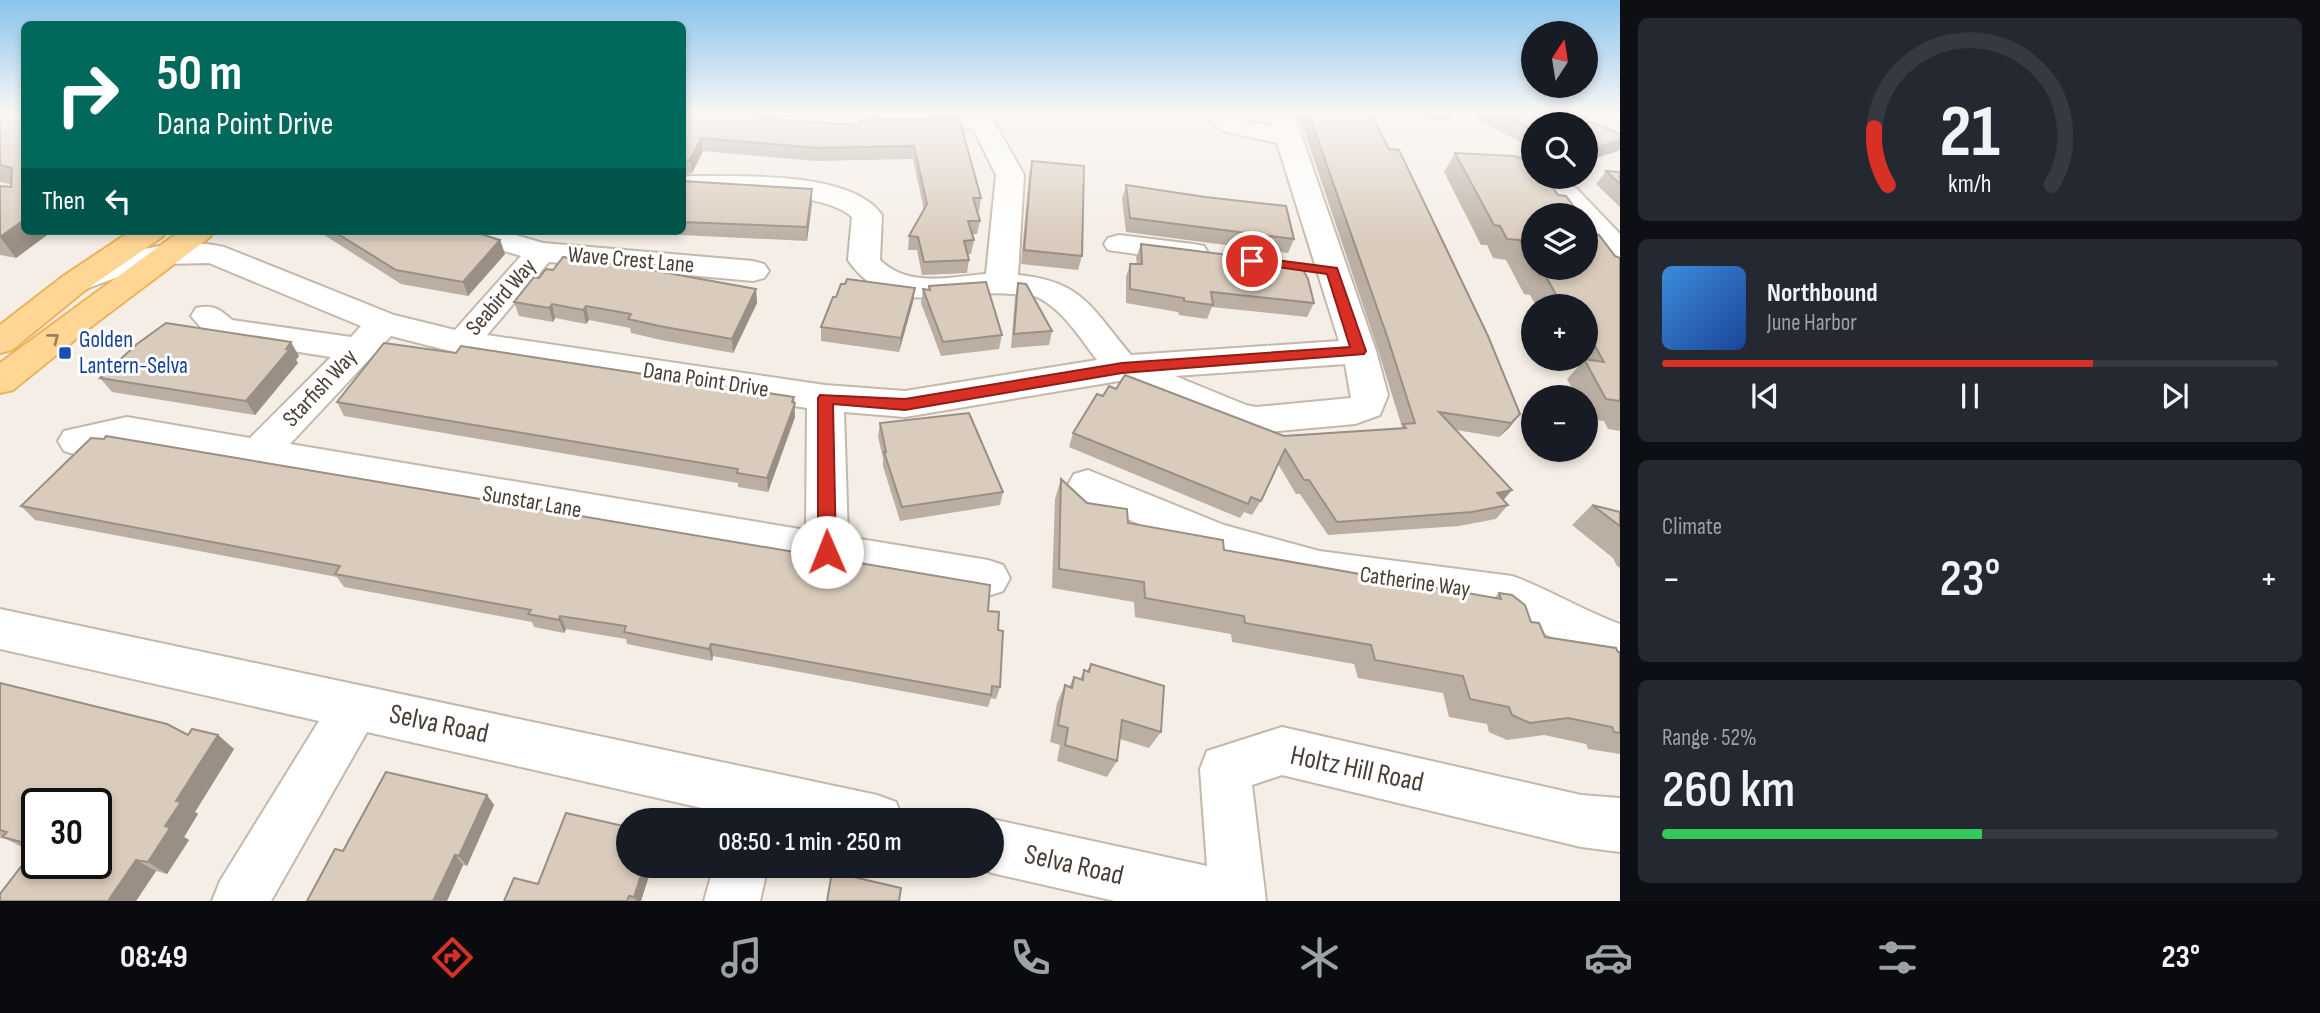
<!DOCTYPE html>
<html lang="en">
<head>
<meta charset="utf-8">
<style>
	:root { --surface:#171b24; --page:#242831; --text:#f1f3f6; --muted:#9ea1a6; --line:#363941; --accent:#d93025 }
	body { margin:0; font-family:"Sofia Sans Condensed",sans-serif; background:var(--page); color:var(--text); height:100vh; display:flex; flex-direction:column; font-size:26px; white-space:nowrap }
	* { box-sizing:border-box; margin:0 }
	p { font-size:23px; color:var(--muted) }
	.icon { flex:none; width:38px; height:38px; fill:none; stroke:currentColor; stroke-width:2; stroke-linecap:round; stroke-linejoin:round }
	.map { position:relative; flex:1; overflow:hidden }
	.drawer { display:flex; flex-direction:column; gap:18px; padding:18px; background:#0d0f14; width:700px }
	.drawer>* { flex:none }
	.hud { position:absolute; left:21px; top:21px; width:665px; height:214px; border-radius:10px; box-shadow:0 4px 10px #0003; background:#00695c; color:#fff; overflow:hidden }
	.needle { width:46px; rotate:12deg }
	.fabs { position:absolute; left:1521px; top:21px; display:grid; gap:14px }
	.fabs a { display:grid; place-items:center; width:77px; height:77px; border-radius:50%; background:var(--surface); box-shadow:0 4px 10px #0003; font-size:35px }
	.speed { position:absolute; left:21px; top:788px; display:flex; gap:14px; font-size:35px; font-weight:700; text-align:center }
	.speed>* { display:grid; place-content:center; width:91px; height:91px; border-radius:50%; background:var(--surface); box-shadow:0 4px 10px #0003; line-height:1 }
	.speed .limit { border:4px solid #111; border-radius:10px; background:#fff; color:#111 }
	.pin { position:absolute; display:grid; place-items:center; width:60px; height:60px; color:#fff; margin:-30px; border:4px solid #fff; border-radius:50%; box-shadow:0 2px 7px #0007 }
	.me { position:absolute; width:77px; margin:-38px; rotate:359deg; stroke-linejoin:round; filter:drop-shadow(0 0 5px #0008) }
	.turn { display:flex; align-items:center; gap:24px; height:147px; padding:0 21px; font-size:32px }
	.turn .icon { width:91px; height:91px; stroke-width:2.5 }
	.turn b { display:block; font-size:49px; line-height:60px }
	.then { display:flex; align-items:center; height:66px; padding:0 21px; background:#0003; gap:14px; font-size:26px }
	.big { font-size:52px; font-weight:600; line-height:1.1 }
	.drawer .widget { flex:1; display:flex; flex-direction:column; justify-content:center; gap:10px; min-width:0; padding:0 24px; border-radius:10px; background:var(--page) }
	.drawer .dial { align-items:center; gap:0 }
	.dial svg { height:182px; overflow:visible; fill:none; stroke:var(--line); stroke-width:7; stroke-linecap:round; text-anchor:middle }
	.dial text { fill:var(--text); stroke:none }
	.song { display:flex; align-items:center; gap:21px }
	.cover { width:84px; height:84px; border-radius:10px; background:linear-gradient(135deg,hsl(210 70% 55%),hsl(220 70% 35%)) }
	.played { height:7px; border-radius:4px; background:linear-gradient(90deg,var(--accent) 70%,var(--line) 70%) }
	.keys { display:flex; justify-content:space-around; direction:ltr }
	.heat { display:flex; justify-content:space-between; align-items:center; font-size:38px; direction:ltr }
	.charge { height:10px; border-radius:5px; background:linear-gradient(90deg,#34c759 52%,var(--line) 0) }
	.trip { position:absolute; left:616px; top:808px; width:388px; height:70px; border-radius:35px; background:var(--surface); box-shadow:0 4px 10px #0003; font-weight:600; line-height:70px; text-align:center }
	.tabs { display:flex; height:112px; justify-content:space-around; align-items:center; background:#090b0e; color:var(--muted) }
	.tabs .icon { width:49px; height:49px }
	.tabs .active { color:var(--accent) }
	.tabs b { font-size:32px; color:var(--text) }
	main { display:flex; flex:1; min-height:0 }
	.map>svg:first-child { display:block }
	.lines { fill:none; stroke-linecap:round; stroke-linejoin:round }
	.minor-casing { stroke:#c4b8aa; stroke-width:4 }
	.major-casing { stroke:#eeb35a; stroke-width:4 }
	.minor { fill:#fff; fill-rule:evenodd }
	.major { fill:#ffd694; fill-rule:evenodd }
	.wall { fill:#bbafa3 }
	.shaded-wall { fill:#998f84 }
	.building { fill:#daccbd; stroke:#998f84; stroke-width:2 }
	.oneway { stroke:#9a825f }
	.route { fill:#d93025; stroke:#8d1f18; stroke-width:2 }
	.transit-dot { fill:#1a4fb4; stroke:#fff; stroke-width:2.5 }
	.labels { text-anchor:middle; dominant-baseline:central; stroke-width:6; stroke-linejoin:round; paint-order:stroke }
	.street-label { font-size:23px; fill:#483e34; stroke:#fff }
	.transit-label { font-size:23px; fill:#164399; stroke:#fff; text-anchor:start }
	.near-street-label { font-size:28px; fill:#483e34; stroke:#fff }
</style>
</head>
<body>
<main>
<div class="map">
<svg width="1620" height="901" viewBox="0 0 1620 901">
	<rect width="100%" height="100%" fill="#f4eee6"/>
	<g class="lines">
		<g class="minor-casing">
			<g id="minor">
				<path d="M776 114H975L993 120 1024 175 1018 275C1083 281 1092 309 1131 355L1339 341 1277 143 1223 131 1211 122V114H1237L1239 120 1272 126 1268 114H1294L1376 351 1388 395 1380 415 1355 424 1256 433 1228 427 1119 381 905 417 844 412 848 537 988 560 1003 565 1010 578 1003 591 988 596 127 445 77 455 64 451 58 441 64 431 127 417 250 438 331 357 210 338 191 316 196 308C213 304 220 309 232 320L351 337 361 326 209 263 164 264 142 268 75 293 64 290 59 283 64 276C114 257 170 234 224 247L394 315 455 330 521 256 459 237 455 231H502L543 243 753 261 764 264 769 271 764 278 753 281 549 262 487 335 825 385 905 391 1097 360C1080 338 1064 311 1039 298 1031 294 1021 295 1012 294 952 288 890 321 848 260L852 217C822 189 724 194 682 192V176C733 177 850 169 882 215L880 260C908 288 950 277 986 274L996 175 974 130 966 128C910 129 823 139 771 126L767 121ZM391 336 462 354 807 408 806 530 290 444ZM1345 364 1351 398 1256 407 1246 405 1175 376Z"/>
				<path d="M1533 170V177H1557L1577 189 1620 234V261L1609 259 1586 233V215H1570C1557 201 1533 191 1524 177Z"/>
				<path d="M1119 235 1193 244 1204 246 1208 253 1204 260 1193 262 1108 250 1104 244 1108 238Z"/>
				<path d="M1088 470 1224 525 1319 551 1512 576C1549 589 1583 611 1620 624V666L1566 645 1505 613 1319 587 1216 557 1074 496 1068 485 1074 474Z"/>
				<path d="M0 609 877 795 896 802 903 821H759L367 732 271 901H212L220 881 319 721 0 649Z"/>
				<path d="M1282 727 1581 795 1620 798V852L1581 847 1282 775 1252 785 1266 901H1115L992 873 976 866H992V821H988L992 819 1207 866 1200 769 1207 751Z"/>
				<path d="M714 866H768L760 901H704Z"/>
			</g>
		</g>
		<g class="major-casing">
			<g id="major">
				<path d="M131 231H166L162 237 84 291 12 350 0 353V325L62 277Z"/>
				<path d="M180 231H214L210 237 92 326 13 390 0 393V363Z"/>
			</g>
		</g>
		<use href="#minor" class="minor"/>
		<use href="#major" class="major"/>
	</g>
	<g class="wall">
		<path d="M0 114 24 231H45L47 235 16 258 0 255V186L11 187V184L0 182Z"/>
		<path d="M682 114H760L758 116 767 119 860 125V121L959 118 981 198 979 212H977L980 221 977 234H972L974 240 971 254H968L969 260 967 273 922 275 917 250H908L909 236 924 210 913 159 816 161 703 151 692 173 682 174Z"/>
		<path d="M1296 114H1371L1520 414 1509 428 1499 437 1456 430 1503 500 1508 505 1496 519 1459 526 1328 535 1300 494H1296L1278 464 1261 501 1252 515 1244 512 1240 518 1069 447 1073 433 1103 396 1116 389 1284 436 1401 428 1402 427 1378 350 1306 136Z"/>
		<path d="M1406 114H1454L1451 121 1407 116Z"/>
		<path d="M1468 114H1573L1620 134V149L1618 151 1586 161V124H1533V146L1518 141Z"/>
		<path d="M1455 153 1533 215V268H1586L1594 234 1615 256 1620 258V431L1608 429 1604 421 1587 419 1586 416V397H1576L1567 379 1578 367 1574 359H1586V306H1536L1530 295 1524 294 1506 260 1493 258 1487 245H1481L1444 172Z"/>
		<path d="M1032 161 1082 256 1078 270 1021 264 1029 174Z"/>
		<path d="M1606 171 1620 172V207L1596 184Z"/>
		<path d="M682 181 812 203 807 241 640 233 619 231H682Z"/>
		<path d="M1126 185 1294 239 1288 253 1126 232 1122 199Z"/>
		<path d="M318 231H471L500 240 505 254 468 296 401 284Z"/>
		<path d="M1141 244 1314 303 1307 317 1212 307 1207 319 1179 315 1178 312 1126 303V277L1130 264H1137L1136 258Z"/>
		<path d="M654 265 655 270 756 289 757 303 733 353 661 340 631 333 630 328 589 320 586 324 555 318 553 322 519 316 514 302 539 278 553 270Z"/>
		<path d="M1018 283 1052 331 1049 345 1011 348 1015 297Z"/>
		<path d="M929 286 1002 335 999 349 941 356 921 303 923 289 928 290Z"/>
		<path d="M915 288 913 302 899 352 821 341V327L836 297Z"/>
		<path d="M456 353 794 397 795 417 768 492 738 487V483L344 416 337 402Z"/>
		<path d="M299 356 296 360 298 363 255 415 112 392 100 378Z"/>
		<path d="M880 423 1003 492 1000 505 900 521 883 466V458L878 437Z"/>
		<path d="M1061 479 1087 503 1128 523 1224 550 1494 598 1499 593 1531 622 1545 637 1620 652V754L1588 749 1586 744 1544 735 1507 740 1489 732 1487 724 1449 717 1443 693 1358 678 1354 664 1232 642 1231 634 1135 617 1134 602 1052 588 1055 499Z"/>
		<path d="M1592 505 1620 512V568L1617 566 1613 558 1572 525Z"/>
		<path d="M21 506 988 611 998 630 1000 687 996 699 991 698 988 707 713 656 712 661 627 644 626 639 566 629 564 633 534 627 532 622 344 587 337 577 35 520Z"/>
		<path d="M1091 664 1161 732 1149 748 1120 739 1117 761 1107 777 1057 761 1060 745 1050 742 1057 703 1065 685 1069 687 1074 677 1080 679 1084 670 1087 671Z"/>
		<path d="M0 683 188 735H218L234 749 195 812 198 814 184 837 189 840 167 874 156 871 136 901H0L33 851 26 849 0 836Z"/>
		<path d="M487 795 494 805 467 866 463 865 447 901H307L343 851Z"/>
		<path d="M652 866 641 901H504L538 884Z"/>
	</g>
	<g class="shaded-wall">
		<path d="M701 138 703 151 692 173 690 160Z"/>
		<path d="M1620 140V149L1618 151 1586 161V153L1588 150Z"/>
		<path d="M812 189V203L807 241V227Z"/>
		<path d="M24 220V231H45L47 235 16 258 0 237Z"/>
		<path d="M500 240 505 254 468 296 463 282Z"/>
		<path d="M915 288 913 302 899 352 901 338Z"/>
		<path d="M756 289 757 303 733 353 732 339Z"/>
		<path d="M552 304 555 318 553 322 549 308Z"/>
		<path d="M586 306 589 320 586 324 583 310Z"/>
		<path d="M291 342 299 356 296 360 298 363 255 415 246 401Z"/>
		<path d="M794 397 795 417 768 492 767 478Z"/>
		<path d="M1520 414 1509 428 1499 437 1511 423Z"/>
		<path d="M1512 490 1500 504 1497 493Z"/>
		<path d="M560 616 566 629 564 633 559 620Z"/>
		<path d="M711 644 713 656 712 661 709 649Z"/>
		<path d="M218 735 234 749 195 812 198 814 184 837 189 840 167 874 148 862 176 801Z"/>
		<path d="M487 795 494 805 467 866 459 856Z"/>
		<path d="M455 855 463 865 447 901H433Z"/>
		<path d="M136 860 156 871 136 901H108Z"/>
		<path d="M644 866H652L641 901H636L634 897Z"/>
	</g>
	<g class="building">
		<path d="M0 114H24V220L0 237V186L11 187 12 168 0 165Z"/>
		<path d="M682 114H757L767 119 860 125V121L865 120 959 118 981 198H973L980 221H968L974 240 964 241 969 260 924 262 918 237 909 236 927 204 914 146 817 148 701 138 690 160 682 161Z"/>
		<path d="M1308 114H1371L1389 149 1399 150 1488 336 1520 414 1511 423 1439 412 1512 490 1497 493 1508 505 1472 512 1337 522 1309 480H1304L1285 449 1261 501 1251 497 1248 504 1073 433 1097 394 1103 396 1109 386 1116 389 1125 375 1284 436 1406 428 1403 424 1415 423 1387 336 1312 123Z"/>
		<path d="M1501 114H1573L1620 134V140L1588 150 1586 149V124H1533V130Z"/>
		<path d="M1455 153 1515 156 1533 163V177H1546L1558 195 1566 196 1580 215H1533V263L1520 240 1507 239 1500 226 1494 225Z"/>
		<path d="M1032 161 1084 166 1082 256 1024 250Z"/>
		<path d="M1606 171 1620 172V184Z"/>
		<path d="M682 181 812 189 807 227 682 222Z"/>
		<path d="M1126 185 1205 197 1286 206 1294 239 1130 218Z"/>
		<path d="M1586 223 1594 234 1599 235 1615 256 1620 258V401L1606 399 1584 359 1604 362 1586 330V306H1569L1565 299 1558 298 1545 275 1539 274 1535 268H1586Z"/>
		<path d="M333 231H471L500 240 463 282 396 270Z"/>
		<path d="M1141 244 1300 264 1308 279 1314 303 1211 292 1213 305 1184 301V298L1130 289V264H1142Z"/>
		<path d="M563 257 628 266 631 261 654 265 651 270 756 289 732 339 659 326 628 319 631 314 586 306 583 310 552 304 549 308 514 302 534 277 539 278 546 269 553 270Z"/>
		<path d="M847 279 915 288 901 338 821 327 833 297H836L841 284H845Z"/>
		<path d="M986 282 1002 335 943 342 923 289 930 290 929 286Z"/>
		<path d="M1018 283 1026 284 1052 331 1014 334Z"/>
		<path d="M166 323 291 342 286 349H290L246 401 100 378 137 344Z"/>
		<path d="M384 343 456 353 461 346 532 357 794 397 792 402 795 403 767 478 737 473 738 469 337 402Z"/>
		<path d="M969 413 1003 492 902 507 884 452H886L880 423Z"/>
		<path d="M106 436 990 585 988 611 999 612 998 630 1003 631 1000 687 992 686 991 695 711 644 709 649 624 632 626 626 560 616 559 620 528 614 531 610 335 574 340 566 21 506 91 438 104 439Z"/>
		<path d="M1061 479 1087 503 1127 509 1128 523 1223 540 1224 550 1501 599 1499 593 1512 595 1525 605 1531 622 1539 623 1545 637 1616 648 1618 652H1620V733L1614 732 1612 727 1568 718 1530 723 1512 715 1509 707 1470 699 1463 676 1375 660 1371 645 1245 623 1244 616 1145 598 1144 582 1059 569Z"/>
		<path d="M1592 505 1620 512V526Z"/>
		<path d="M1091 664 1164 686 1161 732 1122 720 1117 761 1065 745 1068 728 1058 725 1065 685 1072 688 1074 677 1083 680 1084 670 1089 672Z"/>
		<path d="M0 683 167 724 188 735 192 729 218 735 176 801 181 802 165 826 170 828 148 862 136 860 108 901H0V894L37 846V863H96V803H37V846L2 837 7 832 0 830Z"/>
		<path d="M386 772 487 795 459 856 455 855 433 901H307L335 849 343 851Z"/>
		<path d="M566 813 628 827V866H644L634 897 629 896 627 901H504L514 878 538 884Z"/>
		<path d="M832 872 901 888 899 901H827Z"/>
	</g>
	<defs><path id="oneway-chevron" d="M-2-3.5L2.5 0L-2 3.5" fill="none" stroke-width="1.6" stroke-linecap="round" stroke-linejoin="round" transform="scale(1.75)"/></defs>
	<use class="oneway" href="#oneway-chevron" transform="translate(54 338) rotate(-38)"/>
	<linearGradient id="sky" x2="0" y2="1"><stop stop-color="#8ac4ee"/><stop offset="0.47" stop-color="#faf7f4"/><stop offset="1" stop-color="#faf7f4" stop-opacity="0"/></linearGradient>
	<rect width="1620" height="241" fill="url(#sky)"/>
	<path class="route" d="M1252 257 1337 268 1366 351 1364 354 1122 373 905 410 833 404 836 552 833 558 827 560 821 558 818 552V398L820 395 905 399 1122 363 1350 347 1327 274 1248 263 1246 261Z"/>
	<rect class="transit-dot" x="58" y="346" width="14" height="14" rx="3.5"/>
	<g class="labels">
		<g class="street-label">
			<text transform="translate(631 260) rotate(5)">Wave Crest Lane</text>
			<text transform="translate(501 297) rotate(-49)">Seabird Way</text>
			<text transform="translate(706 380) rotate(9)">Dana Point Drive</text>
			<text transform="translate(320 388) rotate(-47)">Starfish Way</text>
			<text transform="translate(532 502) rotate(10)">Sunstar Lane</text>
			<text transform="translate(1415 582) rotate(8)">Catherine Way</text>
		</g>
		<g class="transit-label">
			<text x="79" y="340">Golden<tspan x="79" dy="26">Lantern-Selva</tspan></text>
		</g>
		<g class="near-street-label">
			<text transform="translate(439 724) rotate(12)">Selva Road</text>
			<text transform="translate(1357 769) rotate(12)">Holtz Hill Road</text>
			<text transform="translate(1074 865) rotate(13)">Selva Road</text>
		</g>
	</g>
</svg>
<div class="fabs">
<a><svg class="needle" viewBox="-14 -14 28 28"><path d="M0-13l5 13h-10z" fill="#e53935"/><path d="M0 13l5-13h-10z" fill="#9ea1a6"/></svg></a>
<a><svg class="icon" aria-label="search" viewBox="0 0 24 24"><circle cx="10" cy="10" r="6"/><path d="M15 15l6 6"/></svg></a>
<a><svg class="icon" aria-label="layers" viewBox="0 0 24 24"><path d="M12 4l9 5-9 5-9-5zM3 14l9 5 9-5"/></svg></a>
<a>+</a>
<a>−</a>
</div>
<div class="speed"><div class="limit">30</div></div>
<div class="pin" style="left:1252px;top:261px;background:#d93025"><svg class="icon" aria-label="arrive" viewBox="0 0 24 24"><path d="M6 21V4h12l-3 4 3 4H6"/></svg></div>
<svg class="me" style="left:827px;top:552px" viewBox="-20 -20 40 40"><circle r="19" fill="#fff"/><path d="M0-13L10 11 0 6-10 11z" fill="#d93025"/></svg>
<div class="trip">08:50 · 1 min · 250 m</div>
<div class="hud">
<div class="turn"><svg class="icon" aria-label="right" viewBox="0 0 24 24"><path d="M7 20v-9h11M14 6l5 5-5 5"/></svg><div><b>50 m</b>Dana Point Drive</div></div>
<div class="then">Then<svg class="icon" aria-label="left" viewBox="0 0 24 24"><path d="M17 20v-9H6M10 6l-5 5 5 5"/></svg></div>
</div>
</div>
<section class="drawer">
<div class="widget dial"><svg viewBox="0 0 100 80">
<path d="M14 69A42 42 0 1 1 86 69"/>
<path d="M14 69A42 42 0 0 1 8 44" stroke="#d93025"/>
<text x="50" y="56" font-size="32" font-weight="700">21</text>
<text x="50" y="72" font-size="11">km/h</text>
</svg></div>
<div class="widget">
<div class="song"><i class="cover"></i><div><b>Northbound</b><p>June Harbor</p></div></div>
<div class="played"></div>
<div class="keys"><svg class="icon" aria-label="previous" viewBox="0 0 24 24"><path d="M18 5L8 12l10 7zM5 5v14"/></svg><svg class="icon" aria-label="pause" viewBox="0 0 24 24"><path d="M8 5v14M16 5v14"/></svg><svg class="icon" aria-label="next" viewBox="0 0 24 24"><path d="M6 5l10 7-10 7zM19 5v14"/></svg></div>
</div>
<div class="widget"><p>Climate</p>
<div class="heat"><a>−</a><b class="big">23°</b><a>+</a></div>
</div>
<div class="widget"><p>Range · 52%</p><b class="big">260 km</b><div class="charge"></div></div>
</section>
</main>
<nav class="tabs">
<b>08:49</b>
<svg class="icon active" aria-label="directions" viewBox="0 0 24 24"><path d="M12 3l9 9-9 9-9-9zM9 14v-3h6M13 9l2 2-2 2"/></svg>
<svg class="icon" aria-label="music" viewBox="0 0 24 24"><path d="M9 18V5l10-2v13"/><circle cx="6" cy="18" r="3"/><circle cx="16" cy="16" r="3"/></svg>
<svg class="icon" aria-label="phone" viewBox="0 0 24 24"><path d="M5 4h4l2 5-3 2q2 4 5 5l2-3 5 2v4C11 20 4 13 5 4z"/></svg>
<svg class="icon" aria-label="climate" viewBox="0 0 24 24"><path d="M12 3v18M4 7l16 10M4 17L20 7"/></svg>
<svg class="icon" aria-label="car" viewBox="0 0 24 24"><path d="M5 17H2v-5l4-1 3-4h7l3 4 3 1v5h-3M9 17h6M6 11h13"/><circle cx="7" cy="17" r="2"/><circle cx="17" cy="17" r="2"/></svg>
<svg class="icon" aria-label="filters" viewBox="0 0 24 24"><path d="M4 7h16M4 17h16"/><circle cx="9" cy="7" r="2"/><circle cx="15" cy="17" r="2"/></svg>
<b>23°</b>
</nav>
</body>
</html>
